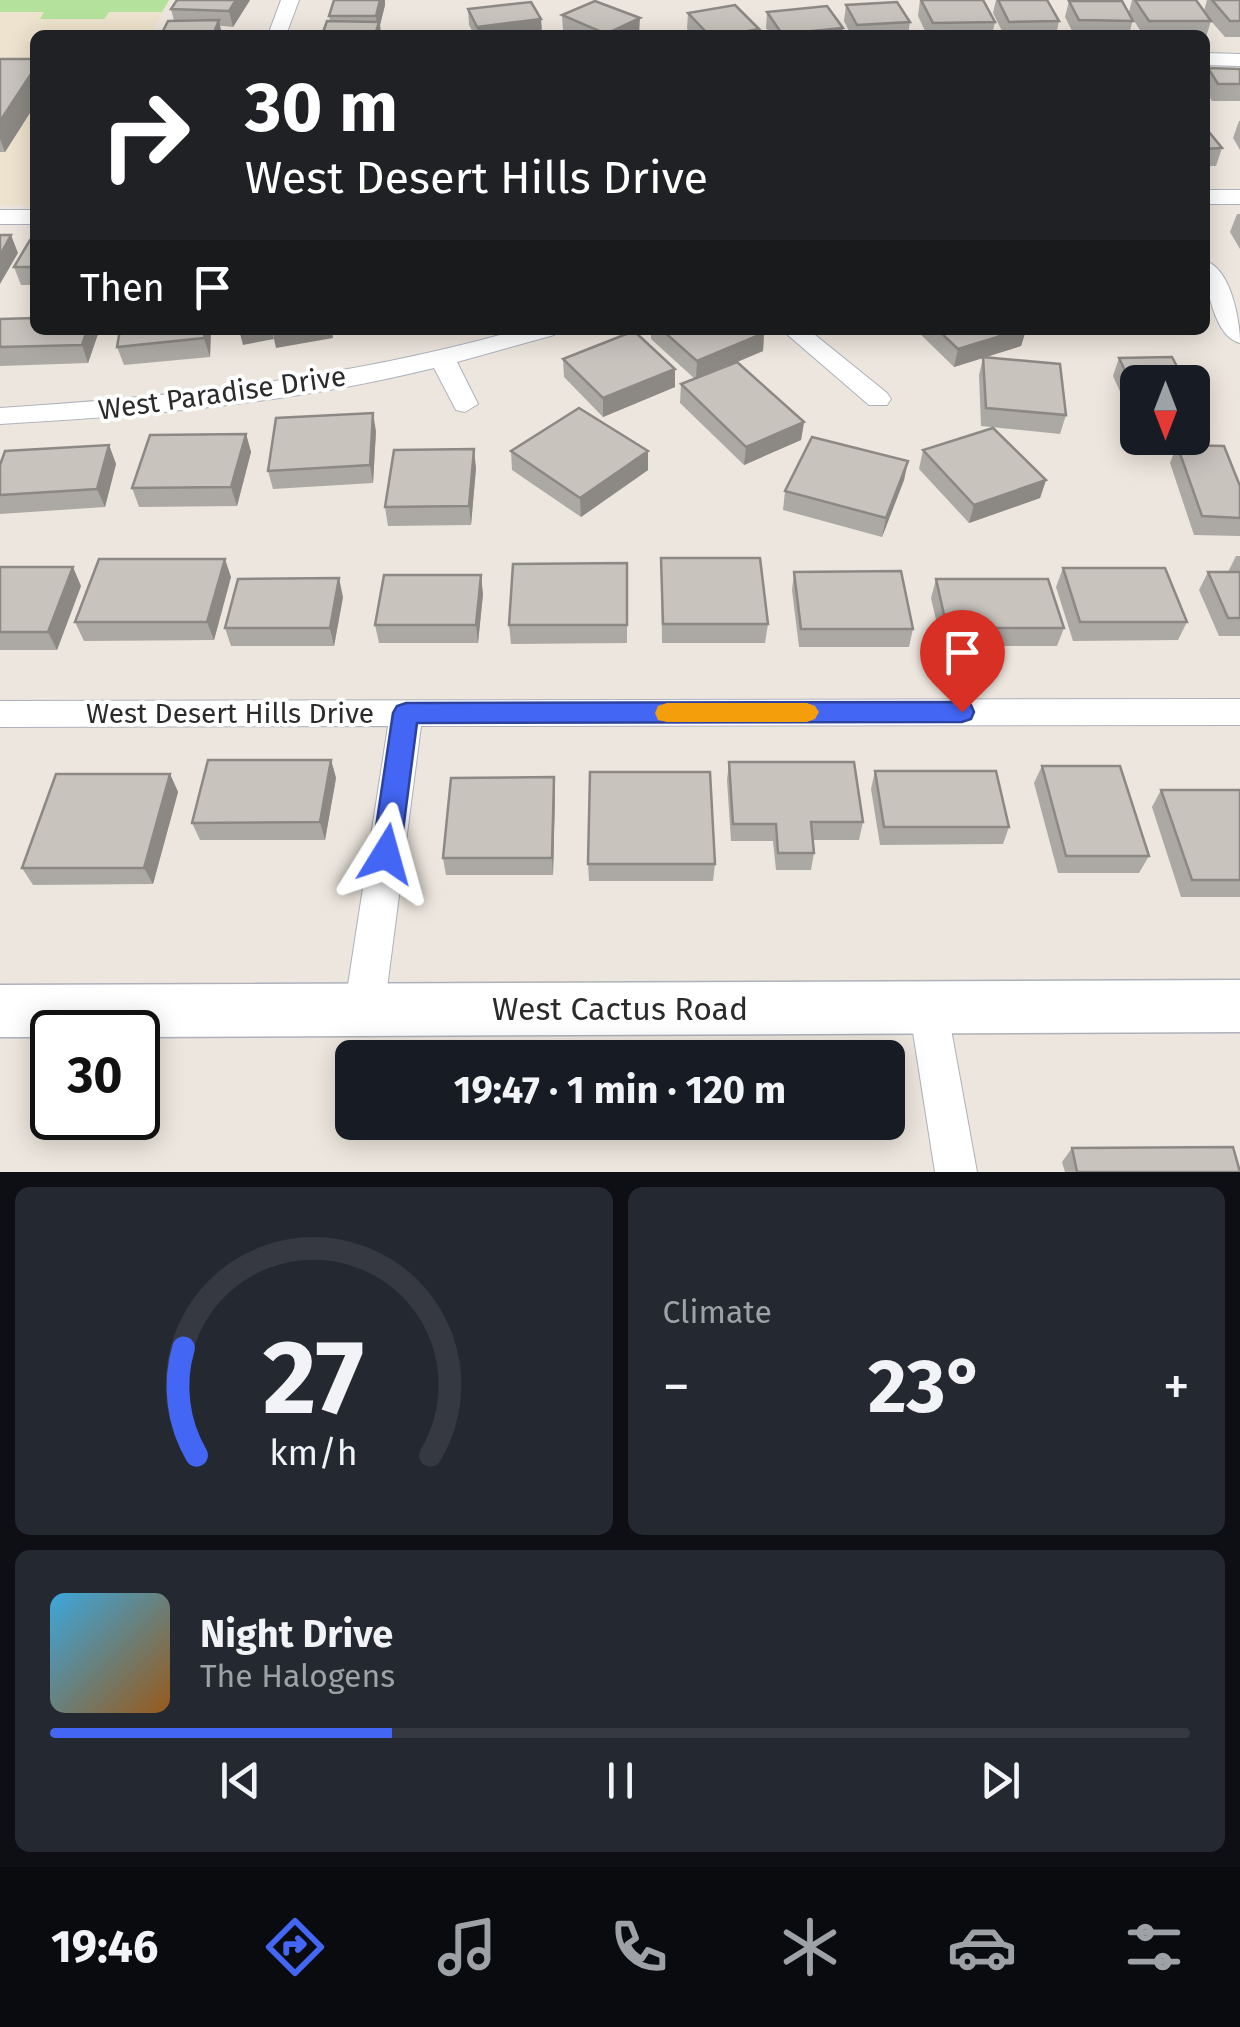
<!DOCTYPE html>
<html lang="en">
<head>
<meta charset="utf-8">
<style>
	:root { --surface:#171b24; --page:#242831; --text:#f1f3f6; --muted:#9ea1a6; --line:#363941; --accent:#4366f5 }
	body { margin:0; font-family:"Fira Sans",sans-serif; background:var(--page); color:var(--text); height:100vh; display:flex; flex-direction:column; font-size:38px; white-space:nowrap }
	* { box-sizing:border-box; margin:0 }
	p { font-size:32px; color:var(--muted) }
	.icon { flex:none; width:55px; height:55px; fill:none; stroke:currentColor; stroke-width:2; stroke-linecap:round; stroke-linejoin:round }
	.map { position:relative; height:1172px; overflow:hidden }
	.side { display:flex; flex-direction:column; gap:15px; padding:15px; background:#0d0f14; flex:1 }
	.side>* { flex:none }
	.top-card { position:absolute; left:30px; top:30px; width:1180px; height:305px; border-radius:15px; box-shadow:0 5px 25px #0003; background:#202124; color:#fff; overflow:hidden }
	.needle { width:65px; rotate:180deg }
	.controls { position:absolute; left:1120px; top:365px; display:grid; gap:20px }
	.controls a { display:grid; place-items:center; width:90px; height:90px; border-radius:15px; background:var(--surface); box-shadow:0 5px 25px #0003; font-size:50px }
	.speed { position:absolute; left:30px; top:1010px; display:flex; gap:20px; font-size:50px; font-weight:700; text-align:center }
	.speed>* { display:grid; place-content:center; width:130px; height:130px; border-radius:50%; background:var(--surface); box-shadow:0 5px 25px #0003; line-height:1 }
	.speed .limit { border:5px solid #111; border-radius:15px; background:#fff; color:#111 }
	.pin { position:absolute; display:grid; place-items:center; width:85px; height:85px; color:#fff; margin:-102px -42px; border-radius:50% 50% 50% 0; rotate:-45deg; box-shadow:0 0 10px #0007 }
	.pin .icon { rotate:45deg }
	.me { position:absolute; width:110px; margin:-55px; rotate:8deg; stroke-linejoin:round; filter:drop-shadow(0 0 8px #0008) }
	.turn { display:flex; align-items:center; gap:35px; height:210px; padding:0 50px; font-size:45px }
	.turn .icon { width:130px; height:130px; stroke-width:2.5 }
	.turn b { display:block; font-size:70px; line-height:85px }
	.then { display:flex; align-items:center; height:95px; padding:0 50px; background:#0003; gap:20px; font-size:38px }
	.big { font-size:75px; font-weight:700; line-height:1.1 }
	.side .tile { flex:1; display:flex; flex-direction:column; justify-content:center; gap:15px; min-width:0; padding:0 35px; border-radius:15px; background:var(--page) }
	.side .dial { align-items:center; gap:0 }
	.dial svg { height:260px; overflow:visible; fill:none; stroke:var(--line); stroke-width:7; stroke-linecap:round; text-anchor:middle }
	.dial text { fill:var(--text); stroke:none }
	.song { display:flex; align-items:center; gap:30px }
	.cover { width:120px; height:120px; border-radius:15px; background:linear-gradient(135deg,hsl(200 70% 55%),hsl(30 70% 35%)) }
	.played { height:10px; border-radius:5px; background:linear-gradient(90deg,var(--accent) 30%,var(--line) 30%) }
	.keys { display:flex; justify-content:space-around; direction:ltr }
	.heat { display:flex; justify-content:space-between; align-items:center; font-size:55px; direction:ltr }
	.side .tiles { flex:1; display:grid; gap:15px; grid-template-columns:1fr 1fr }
	.tile:last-child { grid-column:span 2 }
	.trip { position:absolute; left:335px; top:1040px; width:570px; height:100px; border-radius:15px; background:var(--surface); box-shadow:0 5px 25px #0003; font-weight:700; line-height:100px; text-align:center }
	.dock { display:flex; height:160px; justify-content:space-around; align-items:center; background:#090b0e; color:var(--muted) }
	.dock .icon { width:70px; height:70px }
	.dock .current { color:var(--accent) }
	.dock b { font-size:45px; color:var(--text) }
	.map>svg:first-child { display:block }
	.education { fill:#eee3ce }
	.green { fill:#b4e29c }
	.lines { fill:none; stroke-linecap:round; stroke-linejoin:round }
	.street-casing { stroke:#aeb1bb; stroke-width:2 }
	.secondary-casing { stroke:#aeb1bb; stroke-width:3 }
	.street { fill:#fff; fill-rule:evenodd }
	.secondary { fill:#fff; fill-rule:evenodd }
	.wall { fill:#aca8a3 }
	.shaded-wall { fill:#8c8884 }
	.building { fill:#c8c3bd; stroke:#8c8884; stroke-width:2.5 }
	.route { fill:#4366f5; stroke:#2c429f; stroke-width:2.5 }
	.slow { fill:#f59e0b }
	.labels { text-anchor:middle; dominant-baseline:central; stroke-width:8; stroke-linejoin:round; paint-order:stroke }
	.street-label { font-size:28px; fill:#2b2b2b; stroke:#fff }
	.near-street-label { font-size:32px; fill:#2b2b2b; stroke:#fff }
</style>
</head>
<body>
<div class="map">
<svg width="1240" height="1172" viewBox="0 0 1240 1172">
	<rect width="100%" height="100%" fill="#ede6de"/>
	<path class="education" d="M0 0H169L150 35H35V205H0Z"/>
	<path class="green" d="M0 0H169L162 12H109L104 19H40L44 12H0Z"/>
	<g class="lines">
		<g class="street-casing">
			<g id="street">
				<path d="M281 0H299L286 35H268Z"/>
				<path d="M1205 53 1240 54V66L1205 65Z"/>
				<rect x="1205" y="190" width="35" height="14"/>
				<rect x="0" y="210" width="35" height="14"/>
				<path d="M1205 261C1231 268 1240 321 1240 343 1214 337 1205 284 1205 261Z"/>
				<path d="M518 330H557L554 335 457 362 478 404 465 412 456 410 434 368C292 403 146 416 0 424V408C175 397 349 378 518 330Z"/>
				<path d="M782 330H809L887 393 891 399 887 405H869Z"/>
				<path d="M1240 699V725L421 726 384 1011 378 1024 364 1030 350 1024 344 1011 388 726 0 727V701Z"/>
				<path d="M928 989 942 994 947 1007 977 1172H935L909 1007 914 994Z"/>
			</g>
		</g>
		<g class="secondary-casing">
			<path id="secondary" d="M1240 980V1032L138 1037V1032H52V1037H0V985Z"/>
		</g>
		<use href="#street" class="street"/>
		<use href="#secondary" class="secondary"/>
	</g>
	<g class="wall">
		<path d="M177 0H250L233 27 174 21 171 9Z"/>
		<path d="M334 0H385V5L380 25 381 35H322L330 21 329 16Z"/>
		<path d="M920 0 995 22 992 35H927L918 16Z"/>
		<path d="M996 0H1047L1059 21 1056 35H1004L993 13Z"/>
		<path d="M1132 0H1196L1204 11 1207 0H1240V37H1225L1211 21 1206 37 1205 35H1143L1133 19 1129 35H1074L1065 17 1069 1 1129 12Z"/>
		<path d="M846 5 910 22 908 35H851L844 21Z"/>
		<path d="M468 9 541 19 542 35H474L469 25Z"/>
		<path d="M767 12 842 35H771L766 28Z"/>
		<path d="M688 13 759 35H693L687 29Z"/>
		<path d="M562 15 639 34 646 35H571L563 31Z"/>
		<path d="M0 59H35V105L5 152H0Z"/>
		<path d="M1208 68 1240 69V101H1212L1205 89V78Z"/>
		<path d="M1239 121H1240V150L1233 138Z"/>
		<path d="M1205 127 1222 148 1216 166H1205Z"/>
		<path d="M1237 214H1240V249L1230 232Z"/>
		<path d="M35 240V285H21L14 267Z"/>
		<path d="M0 319 35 330H97L98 334 88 363 0 366Z"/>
		<path d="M120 330H211L210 357 124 365 117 347Z"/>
		<path d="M651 330H761L764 333 763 351 728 366 804 422 801 440 744 465 680 403 681 384 695 379 651 339Z"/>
		<path d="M916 330H1026L1021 346 986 357 1066 415 1060 434 981 426 979 375 983 358 954 367Z"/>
		<path d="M1115 330H1172L1171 333 1117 334Z"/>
		<path d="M1119 358 1138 382V432L1113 376Z"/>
		<path d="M563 359 675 369V387L603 417 564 377Z"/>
		<path d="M1192 399 1203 420 1195 439H1140V438H1192Z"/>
		<path d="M376 431 373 483 273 489 268 471Z"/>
		<path d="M246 434 251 452 237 506 139 507 132 488Z"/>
		<path d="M109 445 116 464 105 507 0 514V465Z"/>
		<path d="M1177 445 1240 486V536L1194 535 1170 463Z"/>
		<path d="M923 450 1046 480 1040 498 969 523 919 469Z"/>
		<path d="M511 451H648V470L581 517 512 470Z"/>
		<path d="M908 461 904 480 882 537 783 510 785 491Z"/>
		<path d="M476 468 471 525 388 526 385 507Z"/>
		<path d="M1236 556H1240V636H1219L1199 590 1208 572H1228Z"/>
		<path d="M661 558 768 624 765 643H662Z"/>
		<path d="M627 563V643L511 644 509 625Z"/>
		<path d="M0 567 81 586 57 650H0Z"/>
		<path d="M1063 568 1187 622 1178 640 1073 641 1056 587Z"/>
		<path d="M794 572 913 629 909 647H799L792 590Z"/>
		<path d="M231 577 214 640 84 641 75 622Z"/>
		<path d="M936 579 1064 628 1057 646H942L931 598Z"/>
		<path d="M483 594 478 643H379L375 625Z"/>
		<path d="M343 597 334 646H231L225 628Z"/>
		<path d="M331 760 336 778 325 840H200L192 823Z"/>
		<path d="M729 762 863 822 859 840H813L814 853 811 870H776L773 841H731L727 780Z"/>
		<path d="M1042 766 1149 856 1139 873H1058L1034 783Z"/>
		<path d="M875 771 1009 827 1003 844 880 845 871 789Z"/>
		<path d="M170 774 178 792 153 884 33 885 22 868Z"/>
		<path d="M1161 790H1240V897H1181L1152 807Z"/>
		<path d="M555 794 553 875H446L443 858Z"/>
		<path d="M588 864H715L713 881H589Z"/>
		<path d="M1072 1148 1240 1172H1065L1062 1162Z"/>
	</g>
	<g class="shaded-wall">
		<path d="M236 0H250L233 27 229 11Z"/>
		<path d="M380 0H385V5L380 25 381 35H375L377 28 376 16Z"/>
		<path d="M640 18 639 35H606V34Z"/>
		<path d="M541 19 542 35H477V27Z"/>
		<path d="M219 20 222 35H213Z"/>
		<path d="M843 28 842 35H782V34Z"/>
		<path d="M759 29V35H726Z"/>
		<path d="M35 68V105L5 152 0 139V121Z"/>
		<path d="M11 235 18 253 0 284V255Z"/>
		<path d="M87 330H97L98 334 88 363 82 345Z"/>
		<path d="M205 330H211L210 357 204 338Z"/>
		<path d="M239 330H271L274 339 243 345Z"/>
		<path d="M272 330H332L333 338 276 348Z"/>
		<path d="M1020 330H1026L1021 346 954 367 958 349Z"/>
		<path d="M764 333 763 351 696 379 697 361Z"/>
		<path d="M675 369V387L603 417V398Z"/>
		<path d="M373 413 376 431 373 483 370 465Z"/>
		<path d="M804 422 801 440 744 465 746 447Z"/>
		<path d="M246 434 251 452 237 506 231 487Z"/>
		<path d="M109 445 116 464 105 507 97 489Z"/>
		<path d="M474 449 476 468 471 525 469 506Z"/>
		<path d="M648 451V470L581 517 580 498Z"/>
		<path d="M908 461 904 480 882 537 886 518Z"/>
		<path d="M1046 480 1040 498 969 523 974 505Z"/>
		<path d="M225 559 231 577 214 640 207 622Z"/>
		<path d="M73 567 81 586 57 650 48 632Z"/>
		<path d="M481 575 483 594 478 643 476 625Z"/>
		<path d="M339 578 343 597 334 646 330 628Z"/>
		<path d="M331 760 336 778 325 840 320 822Z"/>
		<path d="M170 774 178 792 153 884 144 868Z"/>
		<path d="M554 777 555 794 553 875 552 858Z"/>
	</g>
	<g class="building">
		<path d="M177 0H236L229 11 171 9Z"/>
		<path d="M334 0H380L376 16H329Z"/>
		<path d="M921 0H983L995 22 933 23Z"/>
		<path d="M998 0H1047L1059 21 1009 22Z"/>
		<path d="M1135 0H1196L1211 21H1149Z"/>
		<path d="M1212 0H1240V21H1230Z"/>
		<path d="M595 1 640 18 606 34 562 15Z"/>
		<path d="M1069 1H1122L1133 21 1079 20Z"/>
		<path d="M531 2 541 19 477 27 468 9Z"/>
		<path d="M897 2 910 22 857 25 846 5Z"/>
		<path d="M735 5 759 29 726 35H709L688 13Z"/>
		<path d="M827 6 843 28 782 34 767 12Z"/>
		<path d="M219 20 213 35H161L168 21Z"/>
		<path d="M327 21 379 22 375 35H322Z"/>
		<path d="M0 59H35V68L0 121Z"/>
		<path d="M1208 68 1240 69V84H1218Z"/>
		<path d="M1205 127 1222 148 1205 149Z"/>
		<path d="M0 235H11L0 255Z"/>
		<path d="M30 240H35V267H14Z"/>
		<path d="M35 318V330H87L82 345 0 347V319Z"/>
		<path d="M120 330H205L204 338 117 347Z"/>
		<path d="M662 330H761L764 333 697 361Z"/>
		<path d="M938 330H1020L958 349Z"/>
		<path d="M634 331 675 369 603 398 563 359Z"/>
		<path d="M983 357 1060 364 1066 415 986 408Z"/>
		<path d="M1172 357 1185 382H1138V398L1119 358Z"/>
		<path d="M737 362 804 422 746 447 681 384Z"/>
		<path d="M1192 399 1203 420 1192 421Z"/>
		<path d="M579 408 648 451 580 498 511 451Z"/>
		<path d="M373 413 370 465 268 471 276 418Z"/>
		<path d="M993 428 1046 480 974 505 923 450Z"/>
		<path d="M246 434 231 487 132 488 150 435Z"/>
		<path d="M812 437 908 461 886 518 785 491Z"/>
		<path d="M109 445 97 489 0 495V465L5 451Z"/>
		<path d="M1177 445 1224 446 1240 486V518L1202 516Z"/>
		<path d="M474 449 469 506 385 507 394 450Z"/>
		<path d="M661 558H760L768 624H663Z"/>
		<path d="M99 559H225L207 622H75Z"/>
		<path d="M627 563V625H509L513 564Z"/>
		<path d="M0 567H73L48 632H0Z"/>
		<path d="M1063 568H1165L1187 622H1080Z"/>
		<path d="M901 571 913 629H801L794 572Z"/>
		<path d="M1208 572H1240V618H1228Z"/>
		<path d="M384 575H481L476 625H375Z"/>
		<path d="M339 578 330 628H225L238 579Z"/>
		<path d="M936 579H1048L1064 628H947Z"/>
		<path d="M208 760H331L320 822 192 823Z"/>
		<path d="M729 762H854L863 822H811L814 853H778L776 824H733Z"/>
		<path d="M1042 766H1120L1149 856H1066Z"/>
		<path d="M875 771H996L1009 827H884Z"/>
		<path d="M590 772H710L715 864H588Z"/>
		<path d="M56 774H170L144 868H22Z"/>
		<path d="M554 777 552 858H443L451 778Z"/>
		<path d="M1161 790H1240V880H1192Z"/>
		<path d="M1233 1147 1240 1172H1077L1072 1148Z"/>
	</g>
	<path class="route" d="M962 702 971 705 974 712 971 719 962 722 417 723 400 854 396 862 386 865 376 862 372 854 393 713 397 706 406 703Z"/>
	<path class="slow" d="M667 703H807L815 706 819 712 815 719 807 722H667L658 720 655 713 658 706Z"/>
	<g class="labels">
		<g class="street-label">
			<text transform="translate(222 393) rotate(-8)">West Paradise Drive</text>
			<text x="230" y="713">West Desert Hills Drive</text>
		</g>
		<g class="near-street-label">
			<text x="620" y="1009">West Cactus Road</text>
		</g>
	</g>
</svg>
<div class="controls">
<a><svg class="needle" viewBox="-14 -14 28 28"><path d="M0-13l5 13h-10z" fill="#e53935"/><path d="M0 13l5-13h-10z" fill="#9ea1a6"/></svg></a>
</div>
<div class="speed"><div class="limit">30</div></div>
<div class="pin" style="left:962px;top:712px;background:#d93025"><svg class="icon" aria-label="arrive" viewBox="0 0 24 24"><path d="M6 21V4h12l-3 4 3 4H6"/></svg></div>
<svg class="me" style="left:386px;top:854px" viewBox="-20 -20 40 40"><path d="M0-17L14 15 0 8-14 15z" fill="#4366f5" stroke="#fff" stroke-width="4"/></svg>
<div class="trip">19:47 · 1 min · 120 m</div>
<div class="top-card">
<div class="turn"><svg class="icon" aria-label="right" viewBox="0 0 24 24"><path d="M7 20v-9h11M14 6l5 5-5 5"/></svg><div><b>30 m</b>West Desert Hills Drive</div></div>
<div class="then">Then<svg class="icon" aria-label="arrive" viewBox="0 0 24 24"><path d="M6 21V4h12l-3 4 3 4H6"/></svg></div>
</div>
</div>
<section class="side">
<div class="tiles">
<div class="tile dial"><svg viewBox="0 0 100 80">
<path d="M14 69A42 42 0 1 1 86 69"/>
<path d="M14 69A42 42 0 0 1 10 36" stroke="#4366f5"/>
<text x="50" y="56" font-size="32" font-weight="700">27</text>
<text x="50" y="72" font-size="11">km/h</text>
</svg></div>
<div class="tile"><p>Climate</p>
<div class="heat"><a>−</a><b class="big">23°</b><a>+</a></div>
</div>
<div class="tile">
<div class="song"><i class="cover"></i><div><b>Night Drive</b><p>The Halogens</p></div></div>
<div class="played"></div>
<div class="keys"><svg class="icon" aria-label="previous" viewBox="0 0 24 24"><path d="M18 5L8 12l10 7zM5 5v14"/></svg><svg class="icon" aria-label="pause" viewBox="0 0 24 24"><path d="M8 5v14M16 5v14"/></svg><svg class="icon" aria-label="next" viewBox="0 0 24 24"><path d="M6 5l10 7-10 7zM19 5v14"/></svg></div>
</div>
</div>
</section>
<nav class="dock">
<b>19:46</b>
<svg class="icon current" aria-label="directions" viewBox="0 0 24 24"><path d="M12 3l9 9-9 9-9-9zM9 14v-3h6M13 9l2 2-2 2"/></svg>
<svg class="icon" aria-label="music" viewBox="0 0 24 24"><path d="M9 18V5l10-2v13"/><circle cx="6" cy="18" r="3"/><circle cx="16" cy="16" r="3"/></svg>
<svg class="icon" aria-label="phone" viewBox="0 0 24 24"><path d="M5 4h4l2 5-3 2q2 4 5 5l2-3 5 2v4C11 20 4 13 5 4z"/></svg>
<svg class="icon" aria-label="climate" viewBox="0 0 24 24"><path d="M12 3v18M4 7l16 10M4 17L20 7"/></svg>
<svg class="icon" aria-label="car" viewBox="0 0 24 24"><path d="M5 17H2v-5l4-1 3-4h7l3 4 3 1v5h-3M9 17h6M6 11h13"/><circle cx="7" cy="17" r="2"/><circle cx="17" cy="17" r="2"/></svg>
<svg class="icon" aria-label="filters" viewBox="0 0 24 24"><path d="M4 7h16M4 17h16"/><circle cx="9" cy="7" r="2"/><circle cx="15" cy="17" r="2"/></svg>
</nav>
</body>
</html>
